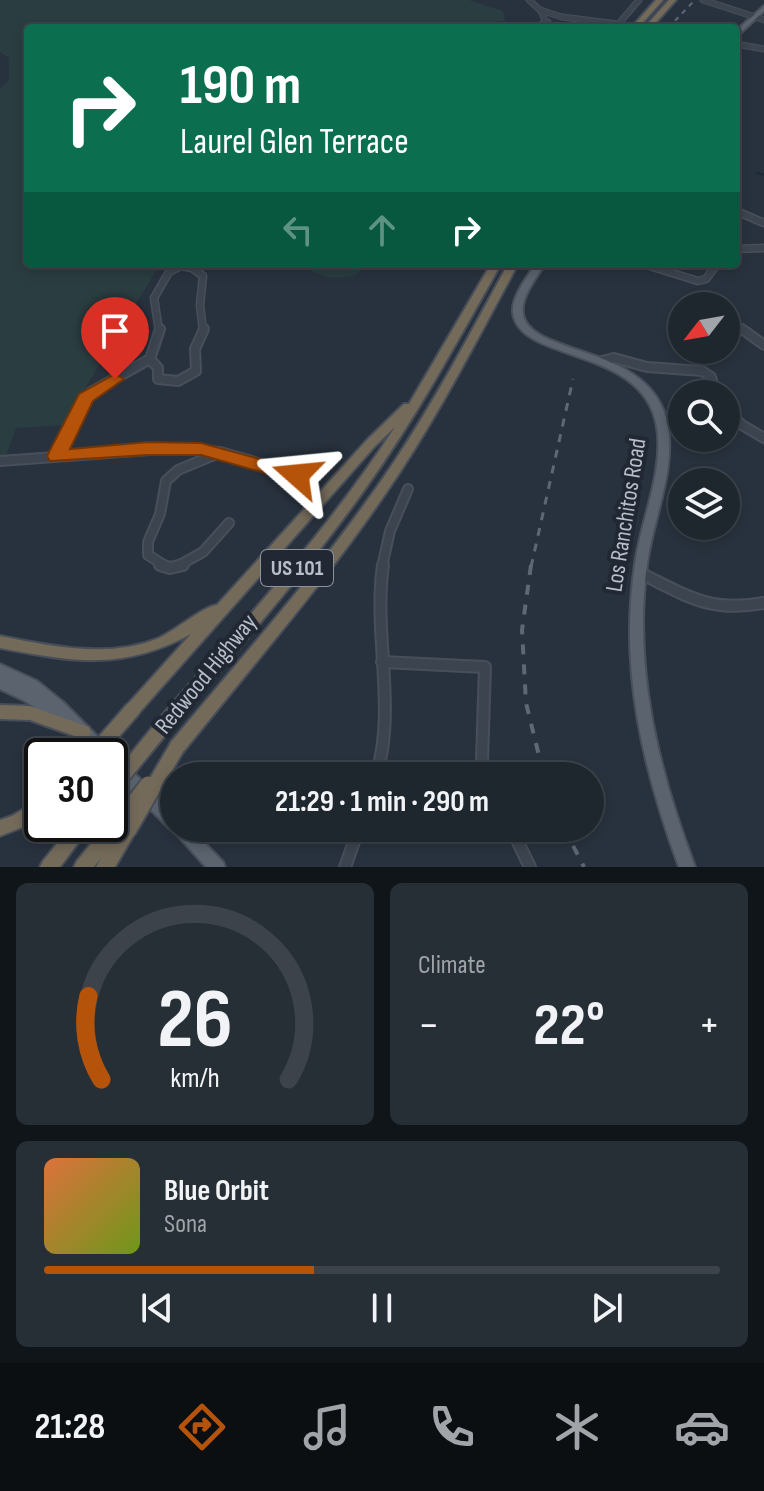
<!DOCTYPE html>
<html lang="en">
<head>
<meta charset="utf-8">
<style>
	:root { --surface:#1e262e; --page:#262e36; --text:#f1f3f6; --muted:#a1a5aa; --line:#3c434a; --accent:#b45309 }
	body { margin:0; font-family:"Sofia Sans Condensed",sans-serif; background:var(--page); color:var(--text); height:100vh; display:flex; flex-direction:column; font-size:30px; white-space:nowrap }
	* { box-sizing:border-box; margin:0 }
	p { font-size:26px; color:var(--muted) }
	.icon { flex:none; width:44px; height:44px; fill:none; stroke:currentColor; stroke-width:2; stroke-linecap:round; stroke-linejoin:round }
	.map { position:relative; height:867px; overflow:hidden }
	.panel { display:flex; flex-direction:column; gap:16px; padding:16px; background:#101519; flex:1 }
	.panel>* { flex:none }
	.banner { position:absolute; left:24px; top:24px; width:716px; height:244px; border-radius:8px; box-shadow:0 4px 12px #0003,0 0 0 2px var(--line); background:#0b6e4f; color:#fff; overflow:hidden }
	.needle { width:52px; rotate:239deg }
	.fabs { position:absolute; left:668px; top:292px; display:grid; gap:16px }
	.fabs a { display:grid; place-items:center; width:72px; height:72px; border-radius:50%; background:var(--surface); box-shadow:0 4px 12px #0003,0 0 0 2px var(--line); font-size:40px }
	.speed { position:absolute; left:24px; top:738px; display:flex; gap:16px; font-size:40px; font-weight:700; text-align:center }
	.speed>* { display:grid; place-content:center; width:104px; height:104px; border-radius:50%; background:var(--surface); box-shadow:0 4px 12px #0003,0 0 0 2px var(--line); line-height:1 }
	.speed .limit { border:4px solid #111; border-radius:12px; background:#fff; color:#111 }
	.pin { position:absolute; display:grid; place-items:center; width:68px; height:68px; color:#fff; margin:-82px -34px; border-radius:50% 50% 50% 0; rotate:-45deg; box-shadow:0 0 8px #0007 }
	.pin .icon { rotate:45deg }
	.me { position:absolute; width:88px; margin:-44px; rotate:288deg; stroke-linejoin:round; filter:drop-shadow(0 0 6px #0008) }
	.turn { display:flex; align-items:center; gap:28px; height:168px; padding:0 24px; font-size:36px }
	.turn .icon { width:104px; height:104px; stroke-width:2.5 }
	.turn b { display:block; font-size:56px; line-height:68px }
	.lanes { display:flex; align-items:center; height:76px; padding:0 24px; background:#0003; justify-content:center; gap:40px; direction:ltr }
	.lanes .off { opacity:.35 }
	.big { font-size:60px; font-weight:700; line-height:1.1 }
	.panel .card { flex:1; display:flex; flex-direction:column; justify-content:center; gap:12px; min-width:0; padding:0 28px; border-radius:12px; background:var(--page) }
	.panel .dial { align-items:center; gap:0 }
	.dial svg { height:208px; overflow:visible; fill:none; stroke:var(--line); stroke-width:7; stroke-linecap:round; text-anchor:middle }
	.dial text { fill:var(--text); stroke:none }
	.song { display:flex; align-items:center; gap:24px }
	.cover { width:96px; height:96px; border-radius:12px; background:linear-gradient(135deg,hsl(20 70% 55%),hsl(80 70% 35%)) }
	.played { height:8px; border-radius:4px; background:linear-gradient(90deg,var(--accent) 40%,var(--line) 40%) }
	.keys { display:flex; justify-content:space-around; direction:ltr }
	.heat { display:flex; justify-content:space-between; align-items:center; font-size:44px; direction:ltr }
	.panel .tiles { flex:1; display:grid; gap:16px; grid-template-columns:1fr 1fr }
	.card:last-child { grid-column:span 2 }
	.trip { position:absolute; left:160px; top:762px; width:444px; height:80px; border-radius:40px; background:var(--surface); box-shadow:0 4px 12px #0003,0 0 0 2px var(--line); font-weight:700; line-height:80px; text-align:center }
	.dock { display:flex; height:128px; justify-content:space-around; align-items:center; background:#0c0f12; color:var(--muted) }
	.dock .icon { width:56px; height:56px }
	.dock .selected { color:var(--accent) }
	.dock b { font-size:36px; color:var(--text) }
	.map>svg:first-child { display:block }
	.green { fill:#2a3d40 }
	.lines { fill:none; stroke-linecap:round; stroke-linejoin:round }
	.stream { stroke:#1b293c; stroke-width:2 }
	.minor-far3-casing { stroke:#484f5b; stroke-width:7 }
	.minor-far2-casing { stroke:#484f5b; stroke-width:9 }
	.minor-far1-casing { stroke:#484f5b; stroke-width:12 }
	.minor-casing { stroke:#484f5b; stroke-width:14 }
	.major-casing { stroke:#484f5b; stroke-width:4 }
	.highway-casing { stroke:#474e59; stroke-width:4 }
	.minor-far3 { stroke:#3c444f; stroke-width:5 }
	.minor-far2 { stroke:#3c444f; stroke-width:6 }
	.minor-far1 { stroke:#3c444f; stroke-width:8 }
	.minor { stroke:#3c444f; stroke-width:10 }
	.major { fill:#5a636e; fill-rule:evenodd }
	.highway { fill:#746a59; fill-rule:evenodd }
	.rail-far2 { stroke:#5e6875; stroke-width:2; stroke-dasharray:5 5; stroke-linecap:butt }
	.rail-far1 { stroke:#5e6875; stroke-width:3; stroke-dasharray:8 8; stroke-linecap:butt }
	.rail { stroke:#5e6875; stroke-width:4; stroke-dasharray:10 10; stroke-linecap:butt }
	.highway-bridge-casing { stroke:#474e59; stroke-width:19; stroke-linecap:butt }
	.highway-bridge { stroke:#746a59; stroke-width:15 }
	.route { fill:#b45309; stroke:#753606; stroke-width:2 }
	.labels { text-anchor:middle; dominant-baseline:central; stroke-width:8; stroke-linejoin:round; paint-order:stroke }
	.shield { fill:#212834; stroke:#8b929c; stroke-width:2 }
	.shield-label { font-size:22px; font-weight:bold; fill:#b8bfc9 }
	.street-label { font-size:24px; fill:#b8bfc9; stroke:#212834 }
</style>
</head>
<body>
<div class="map">
<svg width="764" height="867" viewBox="0 0 764 867">
	<rect width="100%" height="100%" fill="#28323e"/>
	<g class="green">
		<path d="M0 0H469L503 11 505 21H496L491 28H28V264H160L63 425 16 428 4 461H0V88L9 80V58L0 52Z"/>
		<path d="M301 264H365L356 275C334 280 320 278 301 264Z"/>
	</g>
	<g class="lines">
		<path class="stream" d="M757 173 764 175"/>
		<g class="minor-far3-casing">
			<g id="minor-far3">
				<path d="M529 0 541 11 548 28"/>
				<path d="M703 0 764 20"/>
				<path d="M540 10 562 17 618 24"/>
				<path d="M616 27 639 0"/>
				<path d="M531 28 548 22"/>
				<path d="M736 44 764 49"/>
			</g>
		</g>
		<g class="minor-far2-casing">
			<g id="minor-far2">
				<path d="M736 211 764 223"/>
				<path d="M736 249 764 248"/>
				<path d="M643 264 698 281 706 279 717 264"/>
				<path d="M741 328 745 331"/>
				<path d="M159 331 154 298 169 272 181 266 192 268 203 276 200 305 203 331"/>
			</g>
		</g>
		<g class="minor-far1-casing">
			<g id="minor-far1">
				<path d="M160 329 150 359 158 368V379L178 381 196 371 195 349 204 329"/>
				<path d="M742 329 764 345"/>
				<path d="M602 361 614 358 647 367 702 371 711 377 716 394"/>
				<path d="M726 409 742 425 764 438"/>
				<path d="M57 456 76 414 91 392 150 359"/>
				<path d="M0 461 177 448 220 452 293 473 300 478 299 483"/>
				<path d="M167 567 148 555V542L160 514 166 481 178 470 219 453"/>
				<path d="M176 567 203 552 229 523"/>
				<path d="M382 567 390 531 408 489"/>
			</g>
		</g>
		<g class="minor-casing">
			<g id="minor">
				<path d="M160 565 170 568 183 565"/>
				<path d="M640 573C687 596 710 613 764 603"/>
				<path d="M382 662 485 667 482 760 488 776"/>
				<path d="M376 776C397 709 373 634 383 565"/>
				<path d="M511 828 530 867"/>
				<path d="M345 867 359 828"/>
			</g>
		</g>
		<g class="major-casing">
			<g id="major">
				<path d="M764 6V11L736 37V31Z"/>
				<path d="M535 264H545C537 277 520 297 523 314 530 358 653 342 668 426 675 473 653 519 647 564 633 669 658 769 695 867H679C643 769 619 669 635 564 641 519 664 473 657 427 644 345 520 364 513 313 511 297 528 277 535 264Z"/>
				<path d="M0 664 37 681 63 702 174 813V828H190L223 862 225 867H206L172 829 169 828 110 769V756H97L71 728 64 727 25 701 0 689V676L4 678 0 676Z"/>
			</g>
		</g>
		<g class="highway-casing">
			<g id="highway">
				<path d="M656 0H663L638 28H631Z"/>
				<path d="M669 0H676L651 28H644Z"/>
				<path d="M491 264H501C458 340 416 418 365 489 304 575 232 655 165 736L159 738 153 736 151 731 153 726C237 629 325 535 395 427L375 446 138 714 133 716 128 714 125 709 128 704 191 634C122 671 74 662 0 648V636C51 646 109 659 159 638 174 631 206 605 217 605L367 440 404 404H409Z"/>
				<path d="M508 264H518C480 334 444 405 400 472 335 571 257 660 183 752L177 754 171 752 169 747 171 742C247 651 326 563 392 465 435 401 471 332 508 264Z"/>
				<path d="M0 705 30 706 89 727 91 732 89 737 83 739 30 720 0 719Z"/>
				<path d="M42 798V815L23 827 0 836V820L12 816Z"/>
				<path d="M119 814 125 817 127 824 134 825 136 831 115 867H96L101 858 94 867H74L77 861 107 824H110L113 817Z"/>
				<path d="M73 824H92L60 867H40L43 861Z"/>
			</g>
		</g>
		<use href="#minor-far3" class="minor-far3"/>
		<use href="#minor-far2" class="minor-far2"/>
		<use href="#minor-far1" class="minor-far1"/>
		<use href="#minor" class="minor"/>
		<use href="#major" class="major"/>
		<use href="#highway" class="highway"/>
		<path class="rail-far2" d="M668 28 695 0"/>
		<path class="rail-far1" d="M531 567 573 379"/>
		<g class="rail">
			<path d="M531 565 522 630 526 703 544 776"/>
			<path d="M564 828 584 867"/>
		</g>
		<g class="highway-bridge-casing">
			<g id="highway-bridge">
				<path d="M92 756 133 709"/>
				<path d="M110 791 159 731"/>
				<path d="M119 822 148 784"/>
				<path d="M128 831 177 747"/>
			</g>
		</g>
		<use href="#highway-bridge" class="highway-bridge"/>
	</g>
	<path class="route" d="M115 374 124 379 93 401 70 449 148 442 201 443 304 471 306 475 297 482 201 455H148L50 461 47 456 79 394Z"/>
	<g class="labels">
		<rect class="shield" x="261" y="550" width="72" height="36" rx="6"/>
		<g class="shield-label">
			<text x="297" y="568">US 101</text>
		</g>
		<g class="street-label">
			<text transform="translate(626 515) rotate(-81)">Los Ranchitos Road</text>
			<text transform="translate(206 674) rotate(-51)">Redwood Highway</text>
		</g>
	</g>
</svg>
<div class="fabs">
<a><svg class="needle" viewBox="-14 -14 28 28"><path d="M0-13l5 13h-10z" fill="#e53935"/><path d="M0 13l5-13h-10z" fill="#a1a5aa"/></svg></a>
<a><svg class="icon" aria-label="search" viewBox="0 0 24 24"><circle cx="10" cy="10" r="6"/><path d="M15 15l6 6"/></svg></a>
<a><svg class="icon" aria-label="layers" viewBox="0 0 24 24"><path d="M12 4l9 5-9 5-9-5zM3 14l9 5 9-5"/></svg></a>
</div>
<div class="speed"><div class="limit">30</div></div>
<div class="pin" style="left:115px;top:379px;background:#d93025"><svg class="icon" aria-label="arrive" viewBox="0 0 24 24"><path d="M6 21V4h12l-3 4 3 4H6"/></svg></div>
<svg class="me" style="left:297px;top:475px" viewBox="-20 -20 40 40"><path d="M0-17L14 15 0 8-14 15z" fill="#b45309" stroke="#fff" stroke-width="4"/></svg>
<div class="trip">21:29 · 1 min · 290 m</div>
<div class="banner">
<div class="turn"><svg class="icon" aria-label="right" viewBox="0 0 24 24"><path d="M7 20v-9h11M14 6l5 5-5 5"/></svg><div><b>190 m</b>Laurel Glen Terrace</div></div>
<div class="lanes"><svg class="icon off" aria-label="left" viewBox="0 0 24 24"><path d="M17 20v-9H6M10 6l-5 5 5 5"/></svg><svg class="icon off" aria-label="ahead" viewBox="0 0 24 24"><path d="M12 20V5M6 11l6-6 6 6"/></svg><svg class="icon" aria-label="right" viewBox="0 0 24 24"><path d="M7 20v-9h11M14 6l5 5-5 5"/></svg></div>
</div>
</div>
<section class="panel">
<div class="tiles">
<div class="card dial"><svg viewBox="0 0 100 80">
<path d="M14 69A42 42 0 1 1 86 69"/>
<path d="M14 69A42 42 0 0 1 9 37" stroke="#b45309"/>
<text x="50" y="56" font-size="32" font-weight="700">26</text>
<text x="50" y="72" font-size="11">km/h</text>
</svg></div>
<div class="card"><p>Climate</p>
<div class="heat"><a>−</a><b class="big">22°</b><a>+</a></div>
</div>
<div class="card">
<div class="song"><i class="cover"></i><div><b>Blue Orbit</b><p>Sona</p></div></div>
<div class="played"></div>
<div class="keys"><svg class="icon" aria-label="previous" viewBox="0 0 24 24"><path d="M18 5L8 12l10 7zM5 5v14"/></svg><svg class="icon" aria-label="pause" viewBox="0 0 24 24"><path d="M8 5v14M16 5v14"/></svg><svg class="icon" aria-label="next" viewBox="0 0 24 24"><path d="M6 5l10 7-10 7zM19 5v14"/></svg></div>
</div>
</div>
</section>
<nav class="dock">
<b>21:28</b>
<svg class="icon selected" aria-label="directions" viewBox="0 0 24 24"><path d="M12 3l9 9-9 9-9-9zM9 14v-3h6M13 9l2 2-2 2"/></svg>
<svg class="icon" aria-label="music" viewBox="0 0 24 24"><path d="M9 18V5l10-2v13"/><circle cx="6" cy="18" r="3"/><circle cx="16" cy="16" r="3"/></svg>
<svg class="icon" aria-label="phone" viewBox="0 0 24 24"><path d="M5 4h4l2 5-3 2q2 4 5 5l2-3 5 2v4C11 20 4 13 5 4z"/></svg>
<svg class="icon" aria-label="climate" viewBox="0 0 24 24"><path d="M12 3v18M4 7l16 10M4 17L20 7"/></svg>
<svg class="icon" aria-label="car" viewBox="0 0 24 24"><path d="M5 17H2v-5l4-1 3-4h7l3 4 3 1v5h-3M9 17h6M6 11h13"/><circle cx="7" cy="17" r="2"/><circle cx="17" cy="17" r="2"/></svg>
</nav>
</body>
</html>
